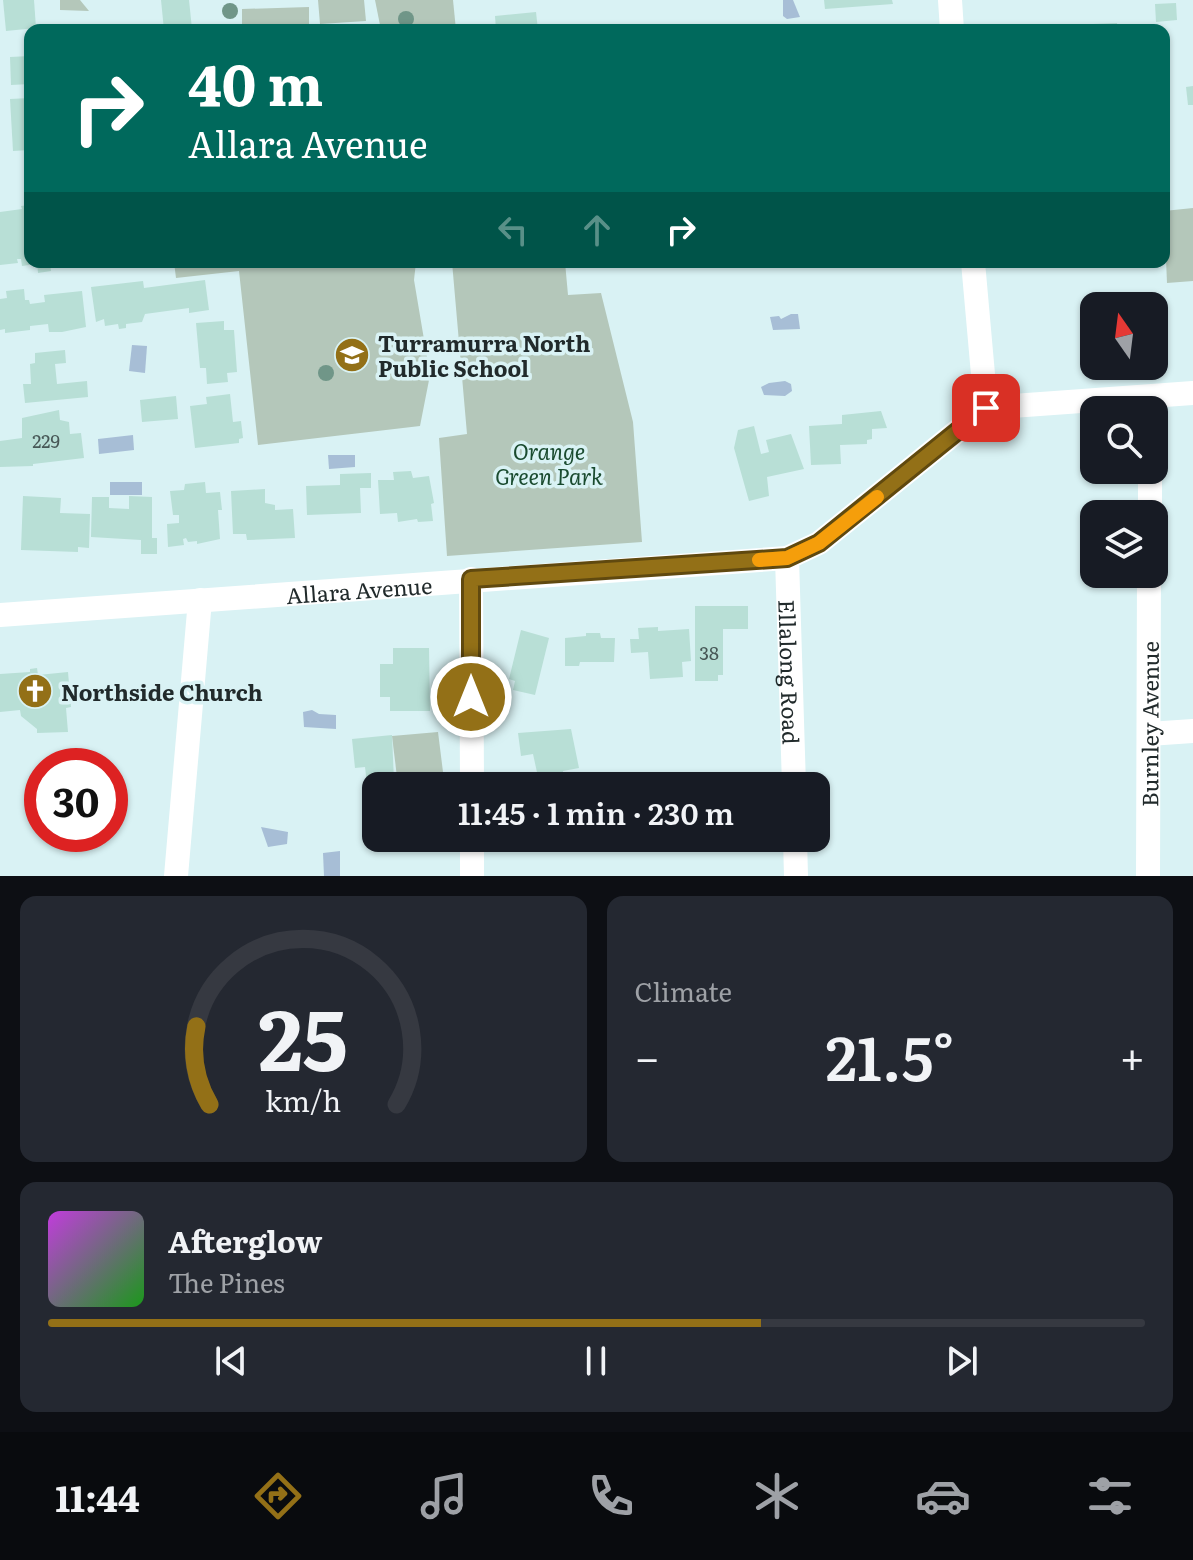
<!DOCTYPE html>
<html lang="en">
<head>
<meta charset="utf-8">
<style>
	:root { --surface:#171b24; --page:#242831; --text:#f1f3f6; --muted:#9ea1a6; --line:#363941; --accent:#937017 }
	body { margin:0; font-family:Literata,serif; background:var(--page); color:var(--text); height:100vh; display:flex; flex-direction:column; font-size:30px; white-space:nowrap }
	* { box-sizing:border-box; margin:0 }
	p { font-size:26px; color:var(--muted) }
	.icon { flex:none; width:44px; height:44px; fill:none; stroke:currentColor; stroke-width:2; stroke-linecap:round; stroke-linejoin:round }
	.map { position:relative; height:876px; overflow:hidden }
	.details { display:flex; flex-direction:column; gap:20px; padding:20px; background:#0d0f14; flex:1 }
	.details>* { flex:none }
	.banner { position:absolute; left:24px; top:24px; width:1146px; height:244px; border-radius:16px; box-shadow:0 2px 6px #0004; background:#00695c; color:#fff; overflow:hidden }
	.needle { width:52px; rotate:346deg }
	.controls { position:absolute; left:1080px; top:292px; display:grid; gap:16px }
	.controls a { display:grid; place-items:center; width:88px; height:88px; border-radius:16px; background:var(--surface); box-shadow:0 2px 6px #0004; font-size:40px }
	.speed { position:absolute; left:24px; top:748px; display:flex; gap:16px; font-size:40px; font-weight:700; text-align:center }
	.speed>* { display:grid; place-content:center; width:104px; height:104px; border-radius:50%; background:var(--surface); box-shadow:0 2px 6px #0004; line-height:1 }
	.speed .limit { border:12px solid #d22; background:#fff; color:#111 }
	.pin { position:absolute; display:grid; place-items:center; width:68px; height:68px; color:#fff; margin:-34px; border-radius:16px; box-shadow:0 4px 12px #0006 }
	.me { position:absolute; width:88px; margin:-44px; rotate:0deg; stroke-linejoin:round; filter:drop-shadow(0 0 6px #0008) }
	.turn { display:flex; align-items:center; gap:28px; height:168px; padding:0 32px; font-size:36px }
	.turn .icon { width:104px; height:104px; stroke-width:2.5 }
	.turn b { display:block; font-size:56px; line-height:68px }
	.lanes { display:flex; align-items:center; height:76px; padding:0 32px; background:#0003; justify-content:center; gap:40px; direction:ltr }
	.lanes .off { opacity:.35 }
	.big { font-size:60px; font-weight:600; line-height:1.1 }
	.details .card { flex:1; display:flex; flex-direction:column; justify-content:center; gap:12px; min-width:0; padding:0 28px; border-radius:16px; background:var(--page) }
	.details .dial { align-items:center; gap:0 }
	.dial svg { height:208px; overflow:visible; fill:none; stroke:var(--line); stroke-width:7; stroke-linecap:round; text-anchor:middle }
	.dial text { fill:var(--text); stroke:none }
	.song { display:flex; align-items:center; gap:24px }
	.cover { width:96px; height:96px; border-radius:12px; background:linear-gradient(135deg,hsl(290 70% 55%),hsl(120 70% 35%)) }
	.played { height:8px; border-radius:4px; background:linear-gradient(90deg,var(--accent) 65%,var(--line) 65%) }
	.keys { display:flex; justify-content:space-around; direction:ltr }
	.heat { display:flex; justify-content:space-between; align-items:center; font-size:44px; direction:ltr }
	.details .tiles { flex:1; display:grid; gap:20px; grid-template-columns:1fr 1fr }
	.card:last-child { grid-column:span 2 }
	.trip { position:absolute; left:362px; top:772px; width:468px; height:80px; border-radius:16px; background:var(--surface); box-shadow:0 2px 6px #0004; font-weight:600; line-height:80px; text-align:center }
	.tab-bar { display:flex; height:128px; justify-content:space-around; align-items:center; background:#090b0e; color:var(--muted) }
	.tab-bar .icon { width:56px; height:56px }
	.tab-bar .selected { color:var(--accent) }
	.tab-bar b { font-size:36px; color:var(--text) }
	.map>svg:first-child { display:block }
	.green { fill:#b4c7ba }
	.water { fill:#a7bed6 }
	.building { fill:#b8dfd6 }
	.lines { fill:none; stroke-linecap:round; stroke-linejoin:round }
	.street { stroke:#fff; stroke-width:24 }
	.tree { fill:#709688 }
	.route-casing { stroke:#60490f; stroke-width:20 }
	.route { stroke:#937017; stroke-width:14 }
	.slow { stroke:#f59e0b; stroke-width:14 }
	.labels { text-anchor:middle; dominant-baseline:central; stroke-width:7; stroke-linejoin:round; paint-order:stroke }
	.number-label { font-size:18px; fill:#475756 }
	.poi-label { font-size:22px; font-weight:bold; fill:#212a2b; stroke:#d9f2f4; text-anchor:start }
	.park-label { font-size:22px; font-style:italic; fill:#1a4b2f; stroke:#d9f2f4 }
	.street-label { font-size:22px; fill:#212a2b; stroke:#d9f2f4 }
</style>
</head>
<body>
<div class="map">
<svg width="1193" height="876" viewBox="0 0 1193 876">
	<rect width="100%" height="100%" fill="#d9f2f4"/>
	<g class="green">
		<path d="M60 0H80L89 11 60 10Z"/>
		<path d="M318 0H364L366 21 320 24Z"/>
		<path d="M375 0H453L456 30H381Z"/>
		<path d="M309 7V30H242V9Z"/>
		<path d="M1193 208V281L1167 283 1164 211Z"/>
		<path d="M174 262H416L414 280 430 375 420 426 258 445 239 271 176 278Z"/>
		<path d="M452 262H565L568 295 601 293 633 422 642 542 447 556 439 438 467 434Z"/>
		<path d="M438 732 443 772 397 777 392 736Z"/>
	</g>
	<g class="water">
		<path d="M783 0H793L800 17 787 19 783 16Z"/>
		<path d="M791 314H798L800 329 773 330 770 317 779 316 781 319Z"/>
		<path d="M132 345 147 346 145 373 129 371Z"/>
		<path d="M785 381 791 384 792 391 785 396 764 395 761 387 769 383Z"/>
		<path d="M133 435 134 450 99 454 98 439Z"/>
		<path d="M328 455H355V467L329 469Z"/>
		<rect x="110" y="482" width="32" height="13"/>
		<path d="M312 710 319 714 336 715V729L304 727 303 712Z"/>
		<path d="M261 827 288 832 287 844 268 847Z"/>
		<path d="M340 851V876H324L323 853Z"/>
	</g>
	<g class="building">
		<path d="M3 0H34L36 28 6 31Z"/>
		<path d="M161 0H189L192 29 164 30Z"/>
		<path d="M824 0H892L893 4 825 9Z"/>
		<path d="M1176 3 1177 20 1156 22 1155 4Z"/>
		<path d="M536 12 538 30H496L495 16Z"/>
		<path d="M1117 23 1118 30H1094L1093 24Z"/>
		<path d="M30 56V84L11 85 10 57Z"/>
		<path d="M1193 86V105H1188L1186 87Z"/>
		<path d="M30 98V150L13 151 10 99Z"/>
		<path d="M30 205V262L36 264 22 266 21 259H17L18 263 0 265V212L22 209 21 206Z"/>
		<path d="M37 262H50L51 271 38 273Z"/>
		<path d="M205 280 209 310 189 313V308L145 314 142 322 126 324V328L119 329 118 324 105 326 104 319 96 322 91 287 143 281 144 288Z"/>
		<path d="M24 289 25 300H29L30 304 45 302 44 295 82 291 86 327 62 332H49L48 324 30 326V330L5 333V329L0 330V299L7 298 6 291Z"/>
		<path d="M224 321V330H234L237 372 227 373 228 382 207 384 206 368H200L196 323Z"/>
		<path d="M65 350 66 363 55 364 57 384 87 381 88 397 25 403 23 384H31L30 364 35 363V353Z"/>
		<path d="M230 394 233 422 241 421 243 438 239 439V443L195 448 190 406 207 404 206 397Z"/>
		<path d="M176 396 178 419 142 422 140 400Z"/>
		<path d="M59 410 60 420 69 422 70 434 81 433 84 458 33 464V466L0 467V441L22 438V418Z"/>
		<path d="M881 411 887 428 872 429V439L867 440V444L840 445 841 464 811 465 809 426 842 424V415Z"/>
		<path d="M754 426 761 454 769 452 766 440 791 434 804 469 767 477 769 496 749 501 734 448 738 430Z"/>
		<path d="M411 471 413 478 429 476 434 503 431 504 433 521 418 522 417 519 398 522 397 513 380 514 378 480H394L393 472Z"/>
		<path d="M371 473V488H360L361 513 307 515 306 486 340 485V474Z"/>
		<path d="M205 482 206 493 220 492 222 510H218L220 539 197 544V541L188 542 186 538 183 539 184 545 168 547 167 524 179 523V515H173L170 491 184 490 185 484Z"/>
		<path d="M265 489V503L275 505V510L293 509 295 538 247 540 246 534H233L231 491Z"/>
		<path d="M23 496 61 498 60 513 90 514 89 548 78 547V552L21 550Z"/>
		<path d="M129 496 152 497V538H157V554H141V540L91 537 92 497H109V508L129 509Z"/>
		<path d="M695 606H748V629H723V675H718V681H695Z"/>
		<path d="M658 627V631L689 629 691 661 682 662 683 677 650 679 648 652 631 653 630 639H639L638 628Z"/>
		<path d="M521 630 549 638 535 695 513 690 515 681 509 679Z"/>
		<path d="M586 633H600L601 638H615L614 662H580L579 666H565V638L586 636Z"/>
		<path d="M393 648H429L430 711H390V697H380V664H393Z"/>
		<path d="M37 668 38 675 68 672 71 707 66 708 68 732 37 733V729L21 716 20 710 0 712V674L30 672V669Z"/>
		<path d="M571 729 579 768 563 771 564 786H540L533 754 521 756 518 733Z"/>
		<path d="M392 735 394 781 367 784 365 767 355 768 352 739Z"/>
	</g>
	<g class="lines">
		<g class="street">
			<path d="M950 0 952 30"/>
			<path d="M973 262 986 408"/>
			<path d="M1150 514V470"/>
			<path id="s1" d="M787 558 794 786"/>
			<path d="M471 579 472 786"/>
			<path id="s2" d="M0 615 787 558 819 543 986 408 1193 393"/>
			<path d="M1149 734 1193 731"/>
			<path d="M472 838V876"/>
			<path d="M795 838 796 876"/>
			<path d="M176 876 200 600"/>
			<path id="s3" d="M1148 876 1149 574"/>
		</g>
	</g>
	<g class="tree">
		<circle cx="230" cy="11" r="8"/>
		<circle cx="406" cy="19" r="8"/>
		<circle cx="326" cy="373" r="8"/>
	</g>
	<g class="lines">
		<g class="route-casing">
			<path id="route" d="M471 697V579L787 558 819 543 986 408"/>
		</g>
		<use href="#route" class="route"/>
		<path class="slow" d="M759 560 787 558 819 543 877 497"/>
	</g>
	<defs>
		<g id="school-disc" transform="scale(1.8)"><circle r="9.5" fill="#937017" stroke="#d9f2f4"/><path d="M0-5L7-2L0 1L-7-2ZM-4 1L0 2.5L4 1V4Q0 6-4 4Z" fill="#fff"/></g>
		<g id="church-disc" transform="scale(1.8)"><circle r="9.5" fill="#937017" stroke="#d9f2f4"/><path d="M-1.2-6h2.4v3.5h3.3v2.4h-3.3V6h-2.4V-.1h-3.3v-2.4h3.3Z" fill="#fff"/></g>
	</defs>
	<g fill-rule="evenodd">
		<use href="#school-disc" x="352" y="355"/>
		<use href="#church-disc" x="35" y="691"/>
	</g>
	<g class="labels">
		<g class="number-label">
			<text x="46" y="440">229</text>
			<text x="709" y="652">38</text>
		</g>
		<g class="poi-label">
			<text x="378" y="342">Turramurra North<tspan x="378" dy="25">Public School</tspan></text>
			<text x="61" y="691">Northside Church</text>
		</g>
		<g class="park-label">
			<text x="549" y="450">Orange<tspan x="549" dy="25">Green Park</tspan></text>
		</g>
		<g class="street-label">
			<text stroke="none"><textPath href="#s2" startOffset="360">Allara Avenue</textPath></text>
			<text stroke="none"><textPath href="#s1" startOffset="114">Ellalong Road</textPath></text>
			<text stroke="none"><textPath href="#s3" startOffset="152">Burnley Avenue</textPath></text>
		</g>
	</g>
</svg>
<div class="controls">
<a><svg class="needle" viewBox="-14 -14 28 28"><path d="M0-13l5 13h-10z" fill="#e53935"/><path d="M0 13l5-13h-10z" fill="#9ea1a6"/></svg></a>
<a><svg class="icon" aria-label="search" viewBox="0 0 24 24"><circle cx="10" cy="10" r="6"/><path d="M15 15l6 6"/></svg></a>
<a><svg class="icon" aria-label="layers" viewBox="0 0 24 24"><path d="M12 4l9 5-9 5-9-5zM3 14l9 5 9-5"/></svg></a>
</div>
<div class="speed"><div class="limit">30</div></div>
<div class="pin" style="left:986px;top:408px;background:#d93025"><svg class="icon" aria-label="arrive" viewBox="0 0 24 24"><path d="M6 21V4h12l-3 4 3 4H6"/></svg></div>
<svg class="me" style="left:471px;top:697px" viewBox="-20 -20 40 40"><circle r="17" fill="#937017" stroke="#fff" stroke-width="3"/><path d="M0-11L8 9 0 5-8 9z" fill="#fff"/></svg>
<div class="trip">11:45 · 1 min · 230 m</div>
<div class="banner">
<div class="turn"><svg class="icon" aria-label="right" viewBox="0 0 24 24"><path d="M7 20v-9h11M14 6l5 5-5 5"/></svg><div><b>40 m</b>Allara Avenue</div></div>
<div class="lanes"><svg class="icon off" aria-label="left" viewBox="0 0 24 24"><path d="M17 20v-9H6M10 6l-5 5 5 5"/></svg><svg class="icon off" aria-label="ahead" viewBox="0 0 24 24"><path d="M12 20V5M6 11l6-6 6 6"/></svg><svg class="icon" aria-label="right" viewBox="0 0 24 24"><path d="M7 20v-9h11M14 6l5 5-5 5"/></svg></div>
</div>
</div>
<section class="details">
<div class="tiles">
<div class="card dial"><svg viewBox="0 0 100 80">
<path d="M14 69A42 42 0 1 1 86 69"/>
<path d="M14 69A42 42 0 0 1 9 39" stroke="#937017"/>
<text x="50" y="56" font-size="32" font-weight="700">25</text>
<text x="50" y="72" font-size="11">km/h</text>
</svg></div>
<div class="card"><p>Climate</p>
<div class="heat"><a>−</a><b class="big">21.5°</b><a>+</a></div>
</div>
<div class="card">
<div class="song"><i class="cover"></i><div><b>Afterglow</b><p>The Pines</p></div></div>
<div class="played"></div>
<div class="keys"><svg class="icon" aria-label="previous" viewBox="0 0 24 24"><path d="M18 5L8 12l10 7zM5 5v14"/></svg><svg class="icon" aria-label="pause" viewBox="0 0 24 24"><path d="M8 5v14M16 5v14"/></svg><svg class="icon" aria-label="next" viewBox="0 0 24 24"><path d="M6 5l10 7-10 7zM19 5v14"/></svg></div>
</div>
</div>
</section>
<nav class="tab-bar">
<b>11:44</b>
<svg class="icon selected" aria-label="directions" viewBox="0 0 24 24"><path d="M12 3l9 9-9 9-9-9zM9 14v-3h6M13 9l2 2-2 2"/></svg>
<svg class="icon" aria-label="music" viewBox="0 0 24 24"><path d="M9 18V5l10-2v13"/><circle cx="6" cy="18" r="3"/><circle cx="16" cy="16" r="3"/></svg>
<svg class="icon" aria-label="phone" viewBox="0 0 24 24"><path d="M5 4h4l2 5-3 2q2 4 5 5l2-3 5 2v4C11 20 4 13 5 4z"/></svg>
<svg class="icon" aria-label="climate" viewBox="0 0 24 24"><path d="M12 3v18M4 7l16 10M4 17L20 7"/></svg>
<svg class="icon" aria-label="car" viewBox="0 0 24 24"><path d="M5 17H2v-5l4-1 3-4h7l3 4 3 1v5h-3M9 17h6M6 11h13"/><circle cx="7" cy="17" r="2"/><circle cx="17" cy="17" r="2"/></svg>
<svg class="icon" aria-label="filters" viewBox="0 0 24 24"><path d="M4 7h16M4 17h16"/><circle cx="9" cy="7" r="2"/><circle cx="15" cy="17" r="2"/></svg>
</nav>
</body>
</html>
